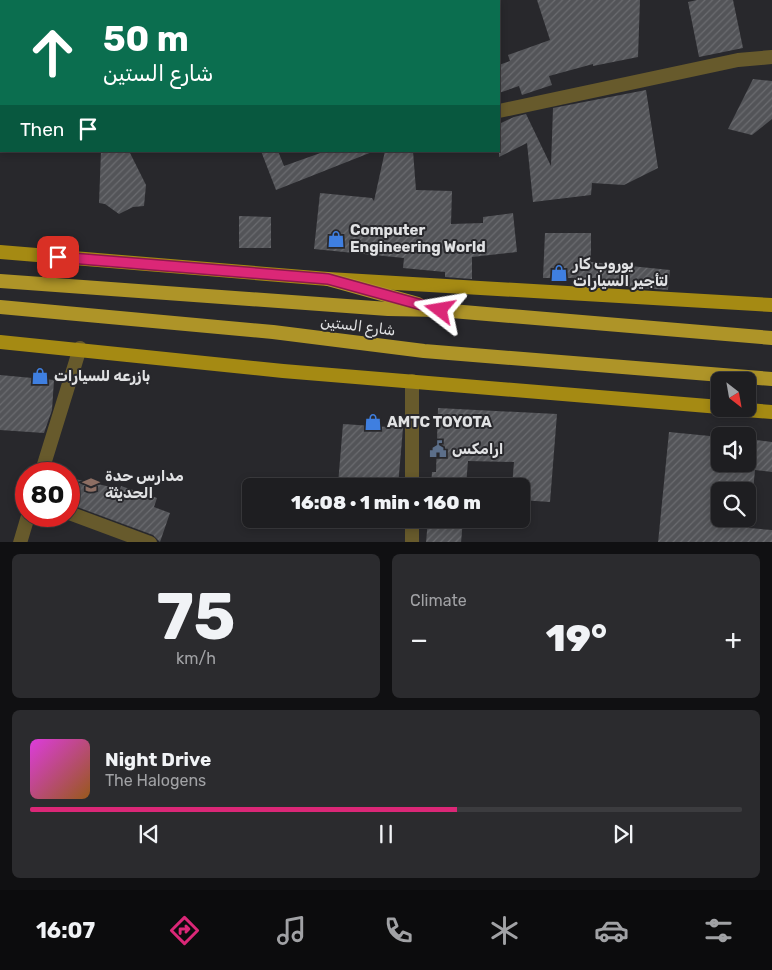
<!DOCTYPE html>
<html lang="en">
<head>
<meta charset="utf-8">
<style>
	:root { --surface:#1e1e21; --page:#2b2b2e; --text:#f1f3f6; --muted:#a1a2a5; --line:#3c3c3f; --accent:#db2777 }
	body { margin:0; font-family:Rubik,"Noto Sans Arabic",sans-serif; background:var(--page); color:var(--text); height:100vh; display:flex; flex-direction:column; font-size:19px; white-space:nowrap }
	* { box-sizing:border-box; margin:0 }
	p { font-size:16px; color:var(--muted) }
	.icon { flex:none; width:28px; height:28px; fill:none; stroke:currentColor; stroke-width:2; stroke-linecap:round; stroke-linejoin:round }
	.map { position:relative; height:542px; overflow:hidden }
	.panel { display:flex; flex-direction:column; gap:12px; padding:12px; background:#101012; flex:1 }
	.panel>* { flex:none }
	.hud { position:absolute; left:0px; top:0px; width:500px; height:152px; box-shadow:0 2px 8px #0003,0 0 0 1px var(--line); background:#0b6e4f; color:#fff; overflow:hidden }
	.needle { width:32px; rotate:149deg }
	.controls { position:absolute; left:711px; top:372px; display:grid; gap:10px }
	.controls a { display:grid; place-items:center; width:45px; height:45px; border-radius:8px; background:var(--surface); box-shadow:0 2px 8px #0003,0 0 0 1px var(--line); font-size:25px }
	.speed { position:absolute; left:15px; top:462px; display:flex; gap:10px; font-size:25px; font-weight:700; text-align:center }
	.speed>* { display:grid; place-content:center; width:65px; height:65px; border-radius:50%; background:var(--surface); box-shadow:0 2px 8px #0003,0 0 0 1px var(--line); line-height:1 }
	.speed .limit { border:8px solid #d22; background:#fff; color:#111 }
	.pin { position:absolute; display:grid; place-items:center; width:42px; height:42px; color:#fff; margin:-21px; border-radius:10px; box-shadow:0 2px 8px #0006 }
	.me { position:absolute; width:55px; margin:-28px; rotate:284deg; stroke-linejoin:round; filter:drop-shadow(0 0 4px #0008) }
	.turn { display:flex; align-items:center; gap:18px; height:105px; padding:0 20px; font-size:22px }
	.turn .icon { width:65px; height:65px; stroke-width:2.5 }
	.turn b { display:block; font-size:35px; line-height:42px }
	.then { display:flex; align-items:center; height:48px; padding:0 20px; background:#0003; gap:10px; font-size:19px }
	.big { font-size:38px; font-weight:800; line-height:1.1 }
	.panel .tile { flex:1; display:flex; flex-direction:column; justify-content:center; gap:8px; min-width:0; padding:0 18px; border-radius:8px; background:var(--page) }
	.panel .dial { align-items:center; gap:0 }
	.dial b { font-size:65px; line-height:1 }
	.song { display:flex; align-items:center; gap:15px }
	.cover { width:60px; height:60px; border-radius:8px; background:linear-gradient(135deg,hsl(300 70% 55%),hsl(30 70% 35%)) }
	.played { height:5px; border-radius:2px; background:linear-gradient(90deg,var(--accent) 60%,var(--line) 60%) }
	.keys { display:flex; justify-content:space-around; direction:ltr }
	.heat { display:flex; justify-content:space-between; align-items:center; font-size:28px; direction:ltr }
	.panel .tiles { flex:1; display:grid; gap:12px; grid-template-columns:1fr 1fr }
	.tile:last-child { grid-column:span 2 }
	.trip { position:absolute; left:242px; top:478px; width:288px; height:50px; border-radius:8px; background:var(--surface); box-shadow:0 2px 8px #0003,0 0 0 1px var(--line); font-weight:800; line-height:50px; text-align:center }
	.dock { display:flex; height:80px; justify-content:space-around; align-items:center; background:#0c0c0d; color:var(--muted) }
	.dock .icon { width:35px; height:35px }
	.dock .selected { color:var(--accent) }
	.dock b { font-size:22px; color:var(--text) }
	.map>svg:first-child { display:block }
	.building { fill:url(#building-hatch) }
	.lines { fill:none; stroke-linecap:round; stroke-linejoin:round }
	.minor { stroke:#675a2c; stroke-width:14 }
	.primary { stroke:#a58a13; stroke-width:14 }
	.trunk { stroke:#ae9428; stroke-width:14 }
	.route-casing { stroke:#8e194d; stroke-width:12 }
	.route { stroke:#db2777; stroke-width:9 }
	.labels { text-anchor:middle; dominant-baseline:central; stroke-width:4; stroke-linejoin:round; paint-order:stroke }
	.poi-label { font-size:15px; font-weight:bold; fill:#e1e2e4; stroke:#28282c; text-anchor:start }
	.street-label { font-size:15px; fill:#e1e2e4; stroke:#28282c }
</style>
</head>
<body>
<div class="map">
<svg width="772" height="543" viewBox="0 0 772 543">
	<defs>
		<pattern id="building-hatch" width="6" height="6" patternUnits="userSpaceOnUse" patternTransform="scale(1.25)"><rect width="6" height="6" fill="#535458"/><path d="M-1 1l2-2M0 6l6-6M5 7l2-2" fill="none" stroke="#6b6c70"/></pattern>
	</defs>
	<rect width="100%" height="100%" fill="#28282c"/>
	<g class="building">
		<path d="M537 0H640L638 57 593 66V64L549 76 552 85 522 95 519 86 499 93V65L510 61 508 55 550 40Z"/>
		<path d="M697 0H733L743 48 699 57 688 2Z"/>
		<path d="M753 79 772 81V119L752 135 728 129Z"/>
		<path d="M646 90 658 168 624 185 592 183 591 195 533 202 527 143 499 157V124L514 117 526 114 551 166 553 108Z"/>
		<path d="M101 151H129L146 185 144 206 133 207 119 214 105 204 99 203Z"/>
		<path d="M261 151H278L284 166 326 151 372 152 276 190Z"/>
		<path d="M385 151H413L416 190 452 191 451 224 483 223V217L513 213 517 252 472 257V279L445 277V272L403 268 404 258 314 249 320 193 372 198 374 201Z"/>
		<path d="M239 216 271 217V248H239Z"/>
		<path d="M545 233H591V262L670 270 668 290 601 285V278H543Z"/>
		<path d="M0 375 54 380 52 410 44 433 0 430Z"/>
		<path d="M438 408 557 414 550 502 521 500V486H512L514 462 468 461 466 486H431L432 472H436Z"/>
		<path d="M343 424 403 428 398 486 338 484Z"/>
		<path d="M669 432 720 437V464H748V439L772 442V472L755 470 753 491H720V519H750L749 528 772 530V543H658Z"/>
		<path d="M75 479 120 489 121 486 157 498 154 507 170 513 160 542 153 535 69 504Z"/>
		<path d="M428 519H463L461 543H426Z"/>
	</g>
	<g class="lines">
		<g class="minor">
			<path d="M75 0V1"/>
			<path d="M249 0V1"/>
			<path d="M384 1 388 0"/>
			<path d="M0 3H1"/>
			<path d="M499 111 738 60 772 57"/>
			<path d="M412 381V486"/>
			<path d="M41 474 80 348"/>
			<path d="M69 513 150 543"/>
			<path d="M412 519V543"/>
			<path d="M20 543 28 516"/>
		</g>
		<g class="primary">
			<path d="M0 252 328 279 772 305"/>
			<path d="M0 342 283 371 720 407"/>
			<path d="M734 409 772 412"/>
		</g>
		<g class="trunk">
			<path d="M328 279 418 304"/>
			<path d="M0 281 388 309 440 310 772 338"/>
			<path d="M0 307 273 332 424 351 772 379"/>
		</g>
	</g>
	<g class="lines">
		<g class="route-casing">
			<path id="route" d="M58 257 328 279 440 310"/>
		</g>
		<use href="#route" class="route"/>
	</g>
	<defs>
		<g id="shop-bare" transform="scale(1.35)"><path d="M-5-2.5h2.3a2.7 3.5 0 0 1 5.4 0H5L5.5 6h-11ZM-1.5-2.5h3a1.5 2.3 0 0 0-3 0Z" fill="#3f7fe0" stroke="#28282c" stroke-width="2.5" paint-order="stroke"/></g>
		<g id="civic-bare" transform="scale(1.35)"><path d="M-.6-6.5H3V-4.5H.6V-3L4-1V1h2V6H-6V1h2V-1L-.6-3ZM-1.2 2.5V6h2.4V2.5Z" fill="#5c6f8a" stroke="#28282c" stroke-width="2.5" paint-order="stroke"/></g>
		<g id="school-bare" transform="scale(1.35)"><path d="M0-5L7-2L0 1L-7-2ZM-4 1L0 2.5L4 1V4Q0 6-4 4Z" fill="#8d6e63" stroke="#28282c" stroke-width="2.5" paint-order="stroke"/></g>
	</defs>
	<g fill-rule="evenodd">
		<use href="#shop-bare" x="336" y="239"/>
		<use href="#shop-bare" x="559" y="273"/>
		<use href="#shop-bare" x="40" y="376"/>
		<use href="#shop-bare" x="373" y="422"/>
		<use href="#civic-bare" x="438" y="449"/>
		<use href="#school-bare" x="91" y="485"/>
	</g>
	<g class="labels">
		<g class="poi-label">
			<text x="350" y="230">Computer<tspan x="350" dy="17">Engineering World</tspan></text>
			<text x="573" y="264">يوروب كار<tspan x="573" dy="17">لتأجير السيارات</tspan></text>
			<text x="54" y="376">بازرعه للسيارات</text>
			<text x="387" y="422">AMTC TOYOTA</text>
			<text x="452" y="449">ارامكس</text>
			<text x="105" y="476">مدارس حدة<tspan x="105" dy="17">الحديثة</tspan></text>
		</g>
		<g class="street-label">
			<text transform="translate(358 326) rotate(7)">شارع الستين</text>
		</g>
	</g>
</svg>
<div class="controls">
<a><svg class="needle" viewBox="-14 -14 28 28"><path d="M0-13l5 13h-10z" fill="#e53935"/><path d="M0 13l5-13h-10z" fill="#a1a2a5"/></svg></a>
<a><svg class="icon" aria-label="sound" viewBox="0 0 24 24"><path d="M4 9h4l5-4v14l-5-4H4zM17 9q2 3 0 6"/></svg></a>
<a><svg class="icon" aria-label="search" viewBox="0 0 24 24"><circle cx="10" cy="10" r="6"/><path d="M15 15l6 6"/></svg></a>
</div>
<div class="speed"><div class="limit">80</div></div>
<div class="pin" style="left:58px;top:257px;background:#d93025"><svg class="icon" aria-label="arrive" viewBox="0 0 24 24"><path d="M6 21V4h12l-3 4 3 4H6"/></svg></div>
<svg class="me" style="left:440px;top:310px" viewBox="-20 -20 40 40"><path d="M0-17L14 15 0 8-14 15z" fill="#db2777" stroke="#fff" stroke-width="4"/></svg>
<div class="trip">16:08 · 1 min · 160 m</div>
<div class="hud">
<div class="turn"><svg class="icon" aria-label="ahead" viewBox="0 0 24 24"><path d="M12 20V5M6 11l6-6 6 6"/></svg><div><b>50 m</b>شارع الستين</div></div>
<div class="then">Then<svg class="icon" aria-label="arrive" viewBox="0 0 24 24"><path d="M6 21V4h12l-3 4 3 4H6"/></svg></div>
</div>
</div>
<section class="panel">
<div class="tiles">
<div class="tile dial"><b>75</b><p>km/h</p></div>
<div class="tile"><p>Climate</p>
<div class="heat"><a>−</a><b class="big">19°</b><a>+</a></div>
</div>
<div class="tile">
<div class="song"><i class="cover"></i><div><b>Night Drive</b><p>The Halogens</p></div></div>
<div class="played"></div>
<div class="keys"><svg class="icon" aria-label="previous" viewBox="0 0 24 24"><path d="M18 5L8 12l10 7zM5 5v14"/></svg><svg class="icon" aria-label="pause" viewBox="0 0 24 24"><path d="M8 5v14M16 5v14"/></svg><svg class="icon" aria-label="next" viewBox="0 0 24 24"><path d="M6 5l10 7-10 7zM19 5v14"/></svg></div>
</div>
</div>
</section>
<nav class="dock">
<b>16:07</b>
<svg class="icon selected" aria-label="directions" viewBox="0 0 24 24"><path d="M12 3l9 9-9 9-9-9zM9 14v-3h6M13 9l2 2-2 2"/></svg>
<svg class="icon" aria-label="music" viewBox="0 0 24 24"><path d="M9 18V5l10-2v13"/><circle cx="6" cy="18" r="3"/><circle cx="16" cy="16" r="3"/></svg>
<svg class="icon" aria-label="phone" viewBox="0 0 24 24"><path d="M5 4h4l2 5-3 2q2 4 5 5l2-3 5 2v4C11 20 4 13 5 4z"/></svg>
<svg class="icon" aria-label="climate" viewBox="0 0 24 24"><path d="M12 3v18M4 7l16 10M4 17L20 7"/></svg>
<svg class="icon" aria-label="car" viewBox="0 0 24 24"><path d="M5 17H2v-5l4-1 3-4h7l3 4 3 1v5h-3M9 17h6M6 11h13"/><circle cx="7" cy="17" r="2"/><circle cx="17" cy="17" r="2"/></svg>
<svg class="icon" aria-label="filters" viewBox="0 0 24 24"><path d="M4 7h16M4 17h16"/><circle cx="9" cy="7" r="2"/><circle cx="15" cy="17" r="2"/></svg>
</nav>
</body>
</html>
